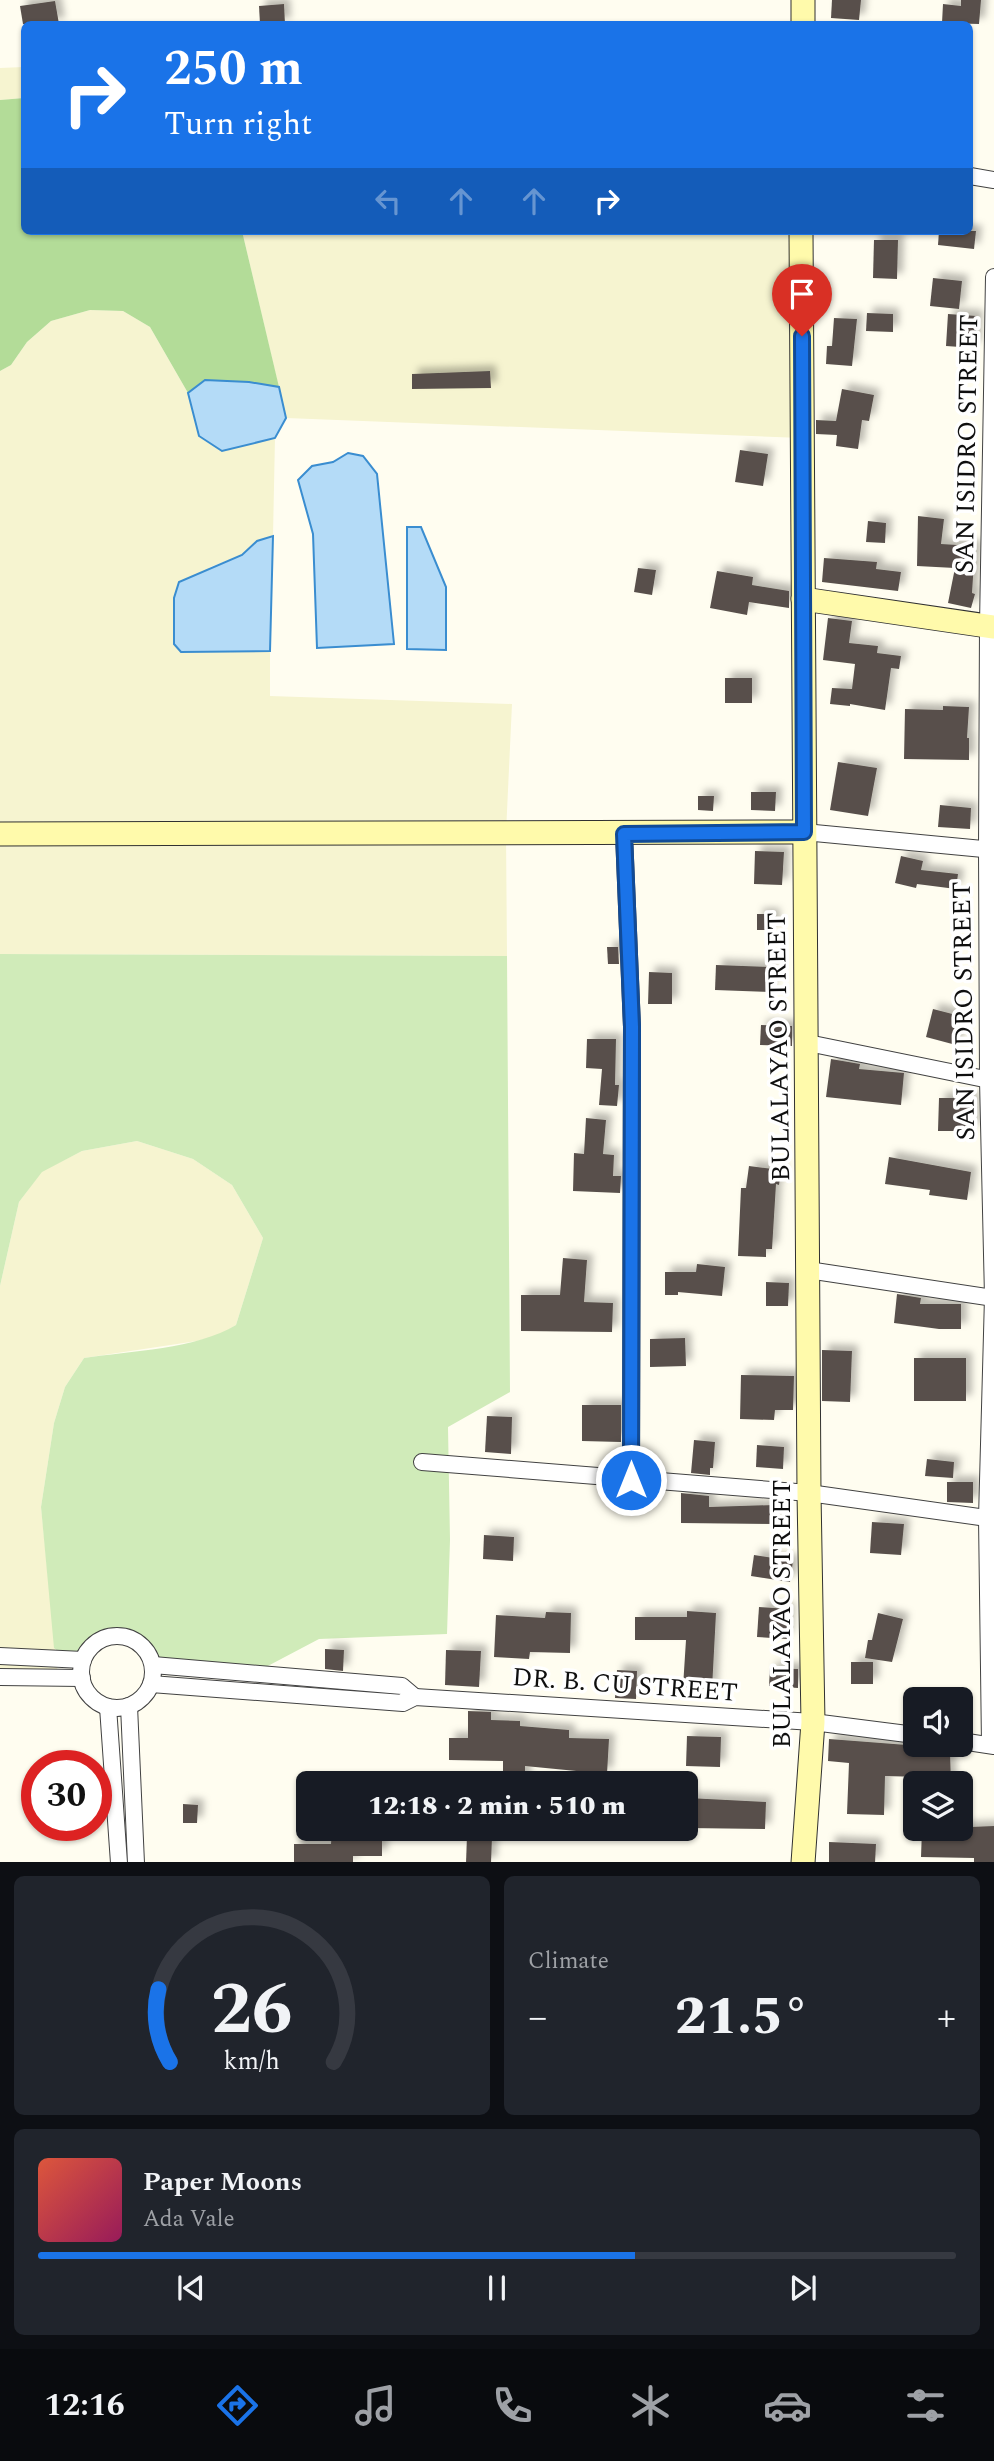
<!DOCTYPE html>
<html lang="en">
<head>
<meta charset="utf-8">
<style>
	:root { --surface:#171b24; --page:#20242c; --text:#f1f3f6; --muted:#9ea1a6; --line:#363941; --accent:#1a73e8 }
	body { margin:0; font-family:Spectral,serif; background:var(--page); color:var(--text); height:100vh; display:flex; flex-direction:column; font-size:26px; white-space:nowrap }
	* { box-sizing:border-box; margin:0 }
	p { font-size:23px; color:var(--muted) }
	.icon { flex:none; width:38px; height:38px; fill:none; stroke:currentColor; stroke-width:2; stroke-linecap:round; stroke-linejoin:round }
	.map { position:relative; height:1862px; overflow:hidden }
	.side { display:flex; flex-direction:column; gap:14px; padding:14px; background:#0d0f14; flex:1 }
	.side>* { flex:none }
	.top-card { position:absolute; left:21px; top:21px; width:952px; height:214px; border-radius:10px; box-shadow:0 2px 5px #0004; background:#1a73e8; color:#fff; overflow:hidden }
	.fabs { position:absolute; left:903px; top:1687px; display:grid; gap:14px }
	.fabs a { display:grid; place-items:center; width:70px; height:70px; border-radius:10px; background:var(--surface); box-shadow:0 2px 5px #0004; font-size:35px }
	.speed { position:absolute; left:21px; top:1750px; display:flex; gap:14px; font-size:35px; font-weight:700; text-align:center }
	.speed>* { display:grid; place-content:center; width:91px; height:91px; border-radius:50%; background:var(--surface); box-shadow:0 2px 5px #0004; line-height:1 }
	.speed .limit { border:10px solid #d22; background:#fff; color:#111 }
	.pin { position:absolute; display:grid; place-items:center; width:60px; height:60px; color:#fff; margin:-72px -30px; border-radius:50% 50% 50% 0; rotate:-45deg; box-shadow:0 0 7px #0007 }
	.pin .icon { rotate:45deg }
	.me { position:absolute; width:77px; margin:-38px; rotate:0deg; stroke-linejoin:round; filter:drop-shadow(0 0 5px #0008) }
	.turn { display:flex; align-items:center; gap:24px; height:147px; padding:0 28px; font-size:32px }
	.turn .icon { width:91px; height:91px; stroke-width:2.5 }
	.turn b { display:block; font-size:49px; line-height:60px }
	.lanes { display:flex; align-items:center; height:66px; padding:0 28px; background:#0003; justify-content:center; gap:35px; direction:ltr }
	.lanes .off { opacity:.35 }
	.big { font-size:52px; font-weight:800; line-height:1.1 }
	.side .card { flex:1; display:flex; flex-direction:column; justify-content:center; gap:10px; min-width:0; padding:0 24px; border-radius:10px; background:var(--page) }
	.side .dial { align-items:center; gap:0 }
	.dial svg { height:182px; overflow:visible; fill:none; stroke:var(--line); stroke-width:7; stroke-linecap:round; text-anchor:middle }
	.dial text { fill:var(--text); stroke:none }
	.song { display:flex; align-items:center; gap:21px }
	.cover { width:84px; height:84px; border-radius:10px; background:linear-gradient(135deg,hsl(10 70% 55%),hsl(330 70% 35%)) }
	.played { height:7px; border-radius:4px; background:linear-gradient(90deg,var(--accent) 65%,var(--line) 65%) }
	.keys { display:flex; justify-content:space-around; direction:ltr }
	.heat { display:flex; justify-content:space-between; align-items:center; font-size:38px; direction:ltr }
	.side .tiles { flex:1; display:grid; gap:14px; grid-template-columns:1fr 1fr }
	.card:last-child { grid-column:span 2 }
	.trip { position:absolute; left:296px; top:1771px; width:402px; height:70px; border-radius:10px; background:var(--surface); box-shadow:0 2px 5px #0004; font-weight:800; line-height:70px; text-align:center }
	.menu { display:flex; height:112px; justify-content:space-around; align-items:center; background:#090b0e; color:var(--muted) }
	.menu .icon { width:49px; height:49px }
	.menu .selected { color:var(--accent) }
	.menu b { font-size:32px; color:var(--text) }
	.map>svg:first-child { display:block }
	.farmland { fill:#f6f4d0 }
	.green { fill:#d0ebb9 }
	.forest { fill:#b3dc98 }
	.water { fill:#b4dbf7; stroke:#3a8dd0; stroke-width:2 }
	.building { fill:#58504b; filter:url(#shadow) }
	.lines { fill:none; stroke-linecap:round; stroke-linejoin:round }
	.street-casing { stroke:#424242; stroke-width:18 }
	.secondary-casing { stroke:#313131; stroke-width:25 }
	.street { stroke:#fff; stroke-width:16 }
	.secondary { stroke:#fffaab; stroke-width:23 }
	.route-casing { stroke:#114b97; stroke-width:18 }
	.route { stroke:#1a73e8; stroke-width:12 }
	.labels { text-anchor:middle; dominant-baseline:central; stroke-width:7; stroke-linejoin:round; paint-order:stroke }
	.street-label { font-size:26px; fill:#0f0f0f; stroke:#fff }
</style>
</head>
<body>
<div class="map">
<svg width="994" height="1863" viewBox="0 0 994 1863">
	<defs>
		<filter id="shadow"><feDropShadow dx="6" dy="-6" stdDeviation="3.5" flood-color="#0004"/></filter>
	</defs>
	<rect width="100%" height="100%" fill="#fffdf0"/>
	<g class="farmland">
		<path d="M24 67V98L0 100V68Z"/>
		<path d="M242 231H733L801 234 802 438 286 418Z"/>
		<path d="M90 310 123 311 150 327 188 393 199 437 222 451 275 438 273 536 257 541 242 555 210 567 174 643 181 652 270 651V696L512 704 506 833 507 956 0 954V371L11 365 27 342 51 321Z"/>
		<path d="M137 1141 193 1159 232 1185 263 1238 236 1325 220 1335 197 1341 84 1358 65 1387 54 1423 41 1507 58 1676 0 1678V1286L19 1202 42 1171 82 1151Z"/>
	</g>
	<path class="green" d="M0 954 507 956 510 1392 448 1427 450 1540 447 1634 319 1639 264 1668 150 1656C129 1624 89 1631 81 1669L54 1648 41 1507 54 1423 65 1387 84 1358C130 1351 197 1349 236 1325L263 1238 232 1185 193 1159 137 1141 82 1151 42 1172 19 1202 0 1286Z"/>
	<path class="forest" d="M24 98V231H242L279 387 249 382 205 380 188 393 150 327 123 311 90 310 51 321 27 342 11 365 0 371V100Z"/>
	<g class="water">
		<path d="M205 380 249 382 279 387 286 418 275 438 222 451 199 436 188 393Z"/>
		<path d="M348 453 363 456 377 474 394 644 317 648 313 534 298 480 312 466 333 462Z"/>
		<path d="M407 527H421L446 587V650L407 649Z"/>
		<path d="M273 536 270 651 181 652 174 644V598L179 582 242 555 257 541Z"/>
	</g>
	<g class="building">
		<path d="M832 0H861L859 20 831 18Z"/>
		<path d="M961 0H981L979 24 942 23 943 4 961 6Z"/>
		<path d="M55 1 59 24H23L20 6Z"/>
		<path d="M284 4 285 24H260L259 6Z"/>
		<path d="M939 231H976L974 249 938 245Z"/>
		<path d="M874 240H898L897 279 873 278Z"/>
		<path d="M933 278 962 281 959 309 930 306Z"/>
		<path d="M867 313 893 314V332L866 331Z"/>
		<path d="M948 314 977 316 975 348 946 346Z"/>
		<path d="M834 318 857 319 852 366 826 364 827 346H832Z"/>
		<path d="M490 371 491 388 412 389V374Z"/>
		<path d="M842 389 874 395 869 421 862 420 858 449 836 446 837 435 816 434V420L836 421Z"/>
		<path d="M740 450 768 454 763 486 735 482Z"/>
		<path d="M918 516 944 519 941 544 975 546 972 593 975 594 971 608 948 603 955 568 917 566Z"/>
		<path d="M868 521 886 523 885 543 866 542Z"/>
		<path d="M824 558 877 562 876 569 901 572 898 591 822 582Z"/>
		<path d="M638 568 656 570 652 595 634 592Z"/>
		<path d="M717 571 753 577 752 585 789 591V608L749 602 747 615 710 608Z"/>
		<path d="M828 618 852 621 849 643 878 646 877 653 901 656 899 669 891 668 885 710 850 704V706L830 704 832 688 852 689 855 664 823 660Z"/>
		<rect x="725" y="678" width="27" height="25"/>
		<path d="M943 706 969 707 967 738H969V760L904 759 905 709 943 710Z"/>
		<path d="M838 762 877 768 868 816 830 810Z"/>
		<path d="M751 792H776L775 811 751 810Z"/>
		<path d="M698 796H714L713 811 698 810Z"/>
		<path d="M940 805 971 808 970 829 938 827Z"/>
		<path d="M755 851 784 852 782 885 754 884Z"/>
		<path d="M901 856 923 861 921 870 958 874 956 889 917 884 916 888 895 883Z"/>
		<rect x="757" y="914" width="17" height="16"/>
		<path d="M607 947H618L619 964H608Z"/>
		<path d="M716 965 771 967 770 992 715 990Z"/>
		<path d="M649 972 672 973V1004H648Z"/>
		<path d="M933 1009 964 1017 956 1045 926 1037Z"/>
		<path d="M761 1025 792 1026V1046L760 1045Z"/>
		<path d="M587 1039H616L615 1085H619L617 1106 599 1105 602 1069 586 1068Z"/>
		<path d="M831 1059 860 1064 859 1069 904 1073 901 1105 826 1097Z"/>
		<path d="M939 1098H973V1131H938Z"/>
		<path d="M586 1118 606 1120 603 1154 614 1155 613 1176H621L620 1193 573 1191 574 1153 584 1154Z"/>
		<path d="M889 1157 971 1172 967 1200 929 1195 930 1190 885 1184Z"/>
		<path d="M749 1166 781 1170 779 1185 776 1184 772 1249H766V1257L738 1256 741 1188H746Z"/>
		<path d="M563 1258 587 1260 584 1302 613 1303 612 1332 521 1331V1295H560Z"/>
		<path d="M697 1264 725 1267 722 1296 678 1292V1295H665V1272H696Z"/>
		<path d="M766 1282 789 1283 788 1306H766Z"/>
		<path d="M897 1294 921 1298 920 1304H961V1329H939L894 1323Z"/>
		<path d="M685 1338 686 1366 650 1367V1339Z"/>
		<path d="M822 1350 852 1351 850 1402 822 1401Z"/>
		<rect x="914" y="1358" width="52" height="43"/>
		<path d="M741 1375 794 1376 793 1410H775L774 1420 740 1419Z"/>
		<path d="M582 1405H621V1442L582 1441Z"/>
		<path d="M487 1416 512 1417 511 1454 485 1452Z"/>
		<path d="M694 1440 715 1442 713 1468H710V1475L691 1473Z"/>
		<path d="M757 1445 784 1447 783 1469 756 1467Z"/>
		<path d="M927 1459 954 1462 953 1478 925 1476Z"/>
		<path d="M947 1482H973V1503L947 1502Z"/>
		<path d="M681 1493 709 1496V1507L774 1505V1524L681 1523Z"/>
		<path d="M872 1522 904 1524 901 1555 870 1553Z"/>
		<path d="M484 1535 514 1537 513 1561 483 1559Z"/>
		<path d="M754 1555 793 1561 790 1582 751 1576Z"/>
		<path d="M759 1607 789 1609 787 1639 757 1637Z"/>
		<path d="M687 1611 716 1613 712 1689 683 1687 686 1640H635V1617H687Z"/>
		<path d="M546 1612 571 1613 570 1653 530 1652 529 1659 494 1657 496 1615 545 1618Z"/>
		<path d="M878 1613 903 1619 892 1662 865 1658 868 1640H872Z"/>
		<path d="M325 1649 344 1650 343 1671 325 1669Z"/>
		<path d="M446 1650 481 1651 479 1687 445 1685Z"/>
		<rect x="851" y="1662" width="22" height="22"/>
		<path d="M770 1668 798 1669V1688L769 1686Z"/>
		<path d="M617 1670 637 1671 636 1699 615 1698Z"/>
		<path d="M468 1711 491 1712V1720L520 1721V1726L569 1730V1738L609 1739 607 1774 525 1766V1783H503V1761L449 1760V1738H468Z"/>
		<path d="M687 1736 721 1737 720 1767 686 1766Z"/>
		<path d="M829 1739 907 1745 906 1753 950 1752 951 1783H921V1777L885 1776 884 1815 847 1814 849 1763 828 1761Z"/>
		<path d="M688 1798 766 1802 765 1829 687 1828Z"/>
		<path d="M183 1804 198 1805 197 1823H183Z"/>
		<path d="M994 1826V1863H974V1858L921 1857 922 1829Z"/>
		<path d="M332 1829H382V1856H353V1863H294V1844H331Z"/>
		<path d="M467 1836 492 1837 491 1863H466Z"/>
		<path d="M829 1842 876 1844 875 1863H829Z"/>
	</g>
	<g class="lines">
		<g class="street-casing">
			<g id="street">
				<path d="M970 176 994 180"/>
				<path d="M804 832 994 850"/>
				<path d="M624 834 632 1027 631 1480"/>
				<path d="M808 1043 994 1081"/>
				<path d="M808 1270 994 1298"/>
				<path d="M422 1462 809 1493 994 1519"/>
				<circle cx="117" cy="1672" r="36"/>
				<path d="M0 1656 83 1660"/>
				<path d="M153 1665 402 1686 415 1697"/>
				<path d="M0 1677 82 1678"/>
				<path d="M151 1684 403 1703 415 1697 813 1722 915 1735"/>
				<path d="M129 1706 136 1863"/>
				<path d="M108 1707 119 1863"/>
				<path d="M961 1741 994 1746"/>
				<path d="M990 1745 987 1518 993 1297 988 1080 987 849 988 625 994 277"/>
			</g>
		</g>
		<g class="secondary-casing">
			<g id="secondary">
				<path d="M803 24V0"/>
				<path d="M801 231 809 1493 813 1722 803 1863"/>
				<path d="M803 599 994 627"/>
				<path d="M0 834 804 832"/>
			</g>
		</g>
		<use href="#street" class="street"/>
		<use href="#secondary" class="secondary"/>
	</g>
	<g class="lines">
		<g class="route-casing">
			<path id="route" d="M631 1480 632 1027 624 834 804 832 802 336"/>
		</g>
		<use href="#route" class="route"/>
	</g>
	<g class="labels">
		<g class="street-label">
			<text transform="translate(967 444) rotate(-89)">SAN ISIDRO STREET</text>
			<text transform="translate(964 1011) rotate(-91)">SAN ISIDRO STREET</text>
			<text transform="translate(779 1047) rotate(-91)">BULALAYAO STREET</text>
			<text transform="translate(782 1614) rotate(-90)">BULALAYAO STREET</text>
			<text transform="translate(625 1685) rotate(4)">DR. B. CU STREET</text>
		</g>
	</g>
</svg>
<div class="fabs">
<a><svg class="icon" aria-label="sound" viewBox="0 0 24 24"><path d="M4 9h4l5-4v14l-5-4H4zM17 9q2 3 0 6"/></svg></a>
<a><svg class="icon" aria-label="layers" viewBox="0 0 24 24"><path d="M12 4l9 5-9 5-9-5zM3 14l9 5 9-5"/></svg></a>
</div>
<div class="speed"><div class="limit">30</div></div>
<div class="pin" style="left:802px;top:336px;background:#d93025"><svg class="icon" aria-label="arrive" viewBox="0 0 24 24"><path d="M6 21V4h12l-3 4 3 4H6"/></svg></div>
<svg class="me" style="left:631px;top:1480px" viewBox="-20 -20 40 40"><circle r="17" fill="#1a73e8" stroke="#fff" stroke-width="3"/><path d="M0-11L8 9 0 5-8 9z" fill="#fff"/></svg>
<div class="trip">12:18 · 2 min · 510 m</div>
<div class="top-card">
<div class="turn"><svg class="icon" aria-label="right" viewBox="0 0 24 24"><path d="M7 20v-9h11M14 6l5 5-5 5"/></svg><div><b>250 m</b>Turn right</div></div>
<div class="lanes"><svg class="icon off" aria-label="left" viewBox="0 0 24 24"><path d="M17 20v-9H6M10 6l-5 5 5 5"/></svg><svg class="icon off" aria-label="ahead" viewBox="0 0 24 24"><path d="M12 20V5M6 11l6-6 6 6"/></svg><svg class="icon off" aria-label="ahead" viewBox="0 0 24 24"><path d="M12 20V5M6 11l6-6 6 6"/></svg><svg class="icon" aria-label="right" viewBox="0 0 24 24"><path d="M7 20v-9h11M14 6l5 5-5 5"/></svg></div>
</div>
</div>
<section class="side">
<div class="tiles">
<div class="card dial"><svg viewBox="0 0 100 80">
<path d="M14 69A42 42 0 1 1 86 69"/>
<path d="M14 69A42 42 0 0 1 9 37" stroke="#1a73e8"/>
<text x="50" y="56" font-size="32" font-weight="700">26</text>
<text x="50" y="72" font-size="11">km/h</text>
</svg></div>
<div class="card"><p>Climate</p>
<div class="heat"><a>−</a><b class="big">21.5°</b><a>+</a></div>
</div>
<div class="card">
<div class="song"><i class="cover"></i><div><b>Paper Moons</b><p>Ada Vale</p></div></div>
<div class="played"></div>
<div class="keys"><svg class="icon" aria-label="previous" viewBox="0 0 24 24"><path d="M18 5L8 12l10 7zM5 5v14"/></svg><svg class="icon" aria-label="pause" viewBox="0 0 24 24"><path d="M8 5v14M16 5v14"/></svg><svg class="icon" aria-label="next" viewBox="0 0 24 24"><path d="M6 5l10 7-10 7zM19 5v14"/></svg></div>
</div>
</div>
</section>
<nav class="menu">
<b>12:16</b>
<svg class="icon selected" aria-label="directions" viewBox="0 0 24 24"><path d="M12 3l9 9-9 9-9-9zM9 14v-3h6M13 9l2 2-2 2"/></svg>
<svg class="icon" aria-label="music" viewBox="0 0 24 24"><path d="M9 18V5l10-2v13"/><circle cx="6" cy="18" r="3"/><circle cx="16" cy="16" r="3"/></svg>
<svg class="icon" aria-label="phone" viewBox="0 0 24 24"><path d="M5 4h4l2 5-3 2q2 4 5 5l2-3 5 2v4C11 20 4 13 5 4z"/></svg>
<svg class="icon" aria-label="climate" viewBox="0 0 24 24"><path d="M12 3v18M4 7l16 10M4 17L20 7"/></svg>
<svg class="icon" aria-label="car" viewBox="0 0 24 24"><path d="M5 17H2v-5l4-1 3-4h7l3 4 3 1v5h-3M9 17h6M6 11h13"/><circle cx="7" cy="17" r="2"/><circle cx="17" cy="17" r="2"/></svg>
<svg class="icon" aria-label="filters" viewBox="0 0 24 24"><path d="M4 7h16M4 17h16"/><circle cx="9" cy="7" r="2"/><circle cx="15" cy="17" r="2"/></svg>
</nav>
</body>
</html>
